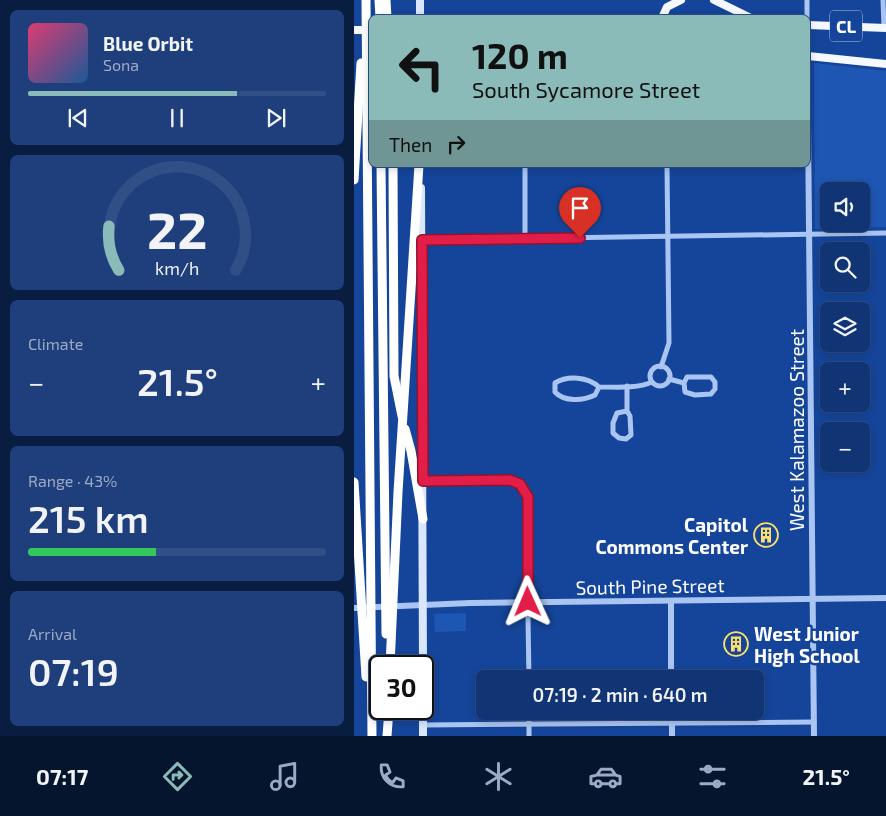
<!DOCTYPE html>
<html lang="en">
<head>
<meta charset="utf-8">
<style>
	:root { --surface:#103474; --page:#1e3f7c; --text:#f1f3f6; --muted:#9caac5; --line:#304f86; --accent:#8bbbb9 }
	body { margin:0; font-family:"Exo 2",sans-serif; background:var(--page); color:var(--text); height:100vh; display:flex; flex-direction:column; font-size:19px; white-space:nowrap }
	* { box-sizing:border-box; margin:0 }
	p { font-size:16px; color:var(--muted) }
	.icon { flex:none; width:28px; height:28px; fill:none; stroke:currentColor; stroke-width:2; stroke-linecap:round; stroke-linejoin:round }
	.map { position:relative; flex:1; overflow:hidden }
	.side { display:flex; flex-direction:column; gap:10px; padding:10px; background:#091d40; width:354px }
	.side>* { flex:none }
	.banner { position:absolute; left:15px; top:15px; width:441px; height:152px; border-radius:8px; box-shadow:0 2px 8px #0003,0 0 0 1px var(--line); background:#8bbbb9; color:#111; overflow:hidden }
	.buttons { position:absolute; left:466px; top:182px; display:grid; gap:10px }
	.buttons a { display:grid; place-items:center; width:50px; height:50px; border-radius:8px; background:var(--surface); box-shadow:0 2px 8px #0003,0 0 0 1px var(--line); font-size:25px }
	.speed { position:absolute; left:15px; top:655px; display:flex; gap:10px; font-size:25px; font-weight:700; text-align:center }
	.speed>* { display:grid; place-content:center; width:65px; height:65px; border-radius:50%; background:var(--surface); box-shadow:0 2px 8px #0003,0 0 0 1px var(--line); line-height:1 }
	.speed .limit { border:2px solid #111; border-radius:8px; background:#fff; color:#111 }
	.pin { position:absolute; display:grid; place-items:center; width:42px; height:42px; color:#fff; margin:-51px -21px; border-radius:50% 50% 50% 0; rotate:-45deg; box-shadow:0 0 5px #0007 }
	.pin .icon { rotate:45deg }
	.me { position:absolute; width:55px; margin:-28px; rotate:359deg; stroke-linejoin:round; filter:drop-shadow(0 0 4px #0008) }
	.turn { display:flex; align-items:center; gap:18px; height:105px; padding:0 20px; font-size:22px }
	.turn .icon { width:65px; height:65px; stroke-width:2.5 }
	.turn b { display:block; font-size:35px; line-height:42px }
	.then { display:flex; align-items:center; height:48px; padding:0 20px; background:#0003; gap:10px; font-size:19px }
	.big { font-size:38px; font-weight:600; line-height:1.1 }
	.side .widget { flex:1; display:flex; flex-direction:column; justify-content:center; gap:8px; min-width:0; padding:0 18px; border-radius:8px; background:var(--page) }
	.side .dial { align-items:center; gap:0 }
	.dial svg { height:130px; overflow:visible; fill:none; stroke:var(--line); stroke-width:7; stroke-linecap:round; text-anchor:middle }
	.dial text { fill:var(--text); stroke:none }
	.song { display:flex; align-items:center; gap:15px }
	.cover { width:60px; height:60px; border-radius:8px; background:linear-gradient(135deg,hsl(340 70% 55%),hsl(210 70% 35%)) }
	.played { height:5px; border-radius:2px; background:linear-gradient(90deg,var(--accent) 70%,var(--line) 70%) }
	.keys { display:flex; justify-content:space-around; direction:ltr }
	.heat { display:flex; justify-content:space-between; align-items:center; font-size:28px; direction:ltr }
	.charge { height:8px; border-radius:4px; background:linear-gradient(90deg,#34c759 43%,var(--line) 0) }
	.trip { position:absolute; left:122px; top:670px; width:288px; height:50px; border-radius:8px; background:var(--surface); box-shadow:0 2px 8px #0003,0 0 0 1px var(--line); font-weight:600; line-height:50px; text-align:center }
	.tabs { display:flex; height:80px; justify-content:space-around; align-items:center; background:#06152e; color:var(--muted) }
	.tabs .icon { width:35px; height:35px }
	.tabs .current { color:var(--accent) }
	.tabs b { font-size:22px; color:var(--text) }
	main { display:flex; flex:1; min-height:0 }
	.map>svg:first-child { display:block }
	.green { fill:#1e56b4; fill-rule:evenodd }
	.lines { fill:none; stroke-linecap:round; stroke-linejoin:round }
	.minor { stroke:#aac5f2; stroke-width:5 }
	.tertiary { stroke:#aac5f2; stroke-width:6 }
	.secondary { stroke:#d9e6fc; stroke-width:8 }
	.primary { stroke:#f5f8ff; stroke-width:8 }
	.motorway { stroke:#fff; stroke-width:9 }
	.route-casing { stroke:#92132f; stroke-width:12 }
	.route { stroke:#e11d48; stroke-width:9 }
	.labels { text-anchor:middle; dominant-baseline:central; stroke-width:5; stroke-linejoin:round; paint-order:stroke }
	.shield { fill:#15459a; stroke:#b9c7e1; stroke-width:1 }
	.shield-label { font-size:18px; font-weight:bold; fill:#fff }
	.street-label { font-size:19px; fill:#fff; stroke:#15459a }
	.poi-label { font-size:19px; font-weight:bold; fill:#fff; stroke:#15459a; text-anchor:end }
</style>
</head>
<body>
<main>
<section class="side">
<div class="widget">
<div class="song"><i class="cover"></i><div><b>Blue Orbit</b><p>Sona</p></div></div>
<div class="played"></div>
<div class="keys"><svg class="icon" aria-label="previous" viewBox="0 0 24 24"><path d="M18 5L8 12l10 7zM5 5v14"/></svg><svg class="icon" aria-label="pause" viewBox="0 0 24 24"><path d="M8 5v14M16 5v14"/></svg><svg class="icon" aria-label="next" viewBox="0 0 24 24"><path d="M6 5l10 7-10 7zM19 5v14"/></svg></div>
</div>
<div class="widget dial"><svg viewBox="0 0 100 80">
<path d="M14 69A42 42 0 1 1 86 69"/>
<path d="M14 69A42 42 0 0 1 8 42" stroke="#8bbbb9"/>
<text x="50" y="56" font-size="32" font-weight="700">22</text>
<text x="50" y="72" font-size="11">km/h</text>
</svg></div>
<div class="widget"><p>Climate</p>
<div class="heat"><a>−</a><b class="big">21.5°</b><a>+</a></div>
</div>
<div class="widget"><p>Range · 43%</p><b class="big">215 km</b><div class="charge"></div></div>
<div class="widget"><p>Arrival</p><b class="big">07:19</b></div>
</section>
<div class="map">
<svg width="533" height="736" viewBox="0 0 533 736">
	<rect width="100%" height="100%" fill="#15459a"/>
	<g class="green">
		<path d="M460 63 532 71V227L461 229ZM475 191H508V224H475Z"/>
		<path d="M112 613V631L81 632 80 614Z"/>
	</g>
	<g class="lines">
		<g class="minor">
			<path d="M529 0 530 28"/>
			<path d="M453 18V0"/>
			<path d="M171 238V165"/>
			<path d="M68 240 533 233"/>
			<circle cx="306" cy="376" r="10"/>
			<path d="M307 367 315 343 313 165"/>
			<path d="M315 379 330 383 331 392 341 395 357 394 361 389V382L357 377H333L330 383"/>
			<path d="M273 386V411L276 416 277 435 272 439 265 438 259 433V423L263 413 273 411"/>
			<path d="M245 387 241 395C229 401 210 402 201 392V383C214 375 234 377 245 387 261 387 283 389 298 382"/>
			<path d="M69 481 156 480 166 484 172 492 175 679"/>
			<path d="M175 711V736"/>
			<path d="M69 725 460 722"/>
		</g>
		<g class="tertiary">
			<path d="M454 124 460 736"/>
			<path d="M317 601V679"/>
			<path d="M0 608 116 603 533 598"/>
			<path d="M318 711V736"/>
		</g>
		<g class="secondary">
			<path d="M66 18V0"/>
			<path d="M67 188 69 666"/>
			<path d="M69 704V736"/>
		</g>
		<g class="primary">
			<path d="M360 0 397 18"/>
			<path d="M308 18 313 7 327 0"/>
			<path d="M454 25 533 28"/>
			<path d="M0 30H18"/>
			<path d="M454 56 533 64"/>
		</g>
		<g class="motorway">
			<path d="M12 0 18 736"/>
			<path d="M25 0 26 18"/>
			<path d="M32 0 33 18"/>
			<path d="M27 165 32 634"/>
			<path d="M39 165 40 376 48 416"/>
			<path d="M0 180 7 63"/>
			<path d="M51 429 57 451 69 519"/>
			<path d="M0 482 12 677"/>
			<path d="M36 666 44 492 65 165"/>
			<path d="M33 736 35 709"/>
		</g>
	</g>
	<g class="lines">
		<g class="route-casing">
			<path id="route" d="M174 602V497L166 484 156 480 69 481 68 240 226 238"/>
		</g>
		<use href="#route" class="route"/>
	</g>
	<defs>
		<g id="building-ring" transform="scale(1.25)"><circle r="9.5" fill="#15459a" stroke="#ffdf6b" stroke-width="1.5"/><path d="M-4-6H4V6H1V3H-1V6H-4ZM-2.5-4.3h1.7v1.8h-1.7ZM.8-4.3h1.7v1.8H.8ZM-2.5-1h1.7V.8h-1.7ZM.8-1h1.7V.8H.8Z" fill="#ffdf6b"/></g>
	</defs>
	<g fill-rule="evenodd">
		<use href="#building-ring" x="412" y="535"/>
		<use href="#building-ring" x="382" y="644"/>
	</g>
	<g class="labels">
		<rect class="shield" x="476" y="10.5" width="32" height="31" rx="4"/>
		<g class="shield-label">
			<text x="492" y="26">CL</text>
		</g>
		<g class="street-label">
			<text transform="translate(442 430) rotate(-90)">West Kalamazoo Street</text>
			<text transform="translate(296 586) rotate(-1)">South Pine Street</text>
		</g>
		<g class="poi-label">
			<text x="394" y="524">Capitol<tspan x="394" dy="22">Commons Center</tspan></text>
			<text x="400" y="633" text-anchor="start">West Junior<tspan x="400" dy="22">High School</tspan></text>
		</g>
	</g>
</svg>
<div class="buttons">
<a><svg class="icon" aria-label="sound" viewBox="0 0 24 24"><path d="M4 9h4l5-4v14l-5-4H4zM17 9q2 3 0 6"/></svg></a>
<a><svg class="icon" aria-label="search" viewBox="0 0 24 24"><circle cx="10" cy="10" r="6"/><path d="M15 15l6 6"/></svg></a>
<a><svg class="icon" aria-label="layers" viewBox="0 0 24 24"><path d="M12 4l9 5-9 5-9-5zM3 14l9 5 9-5"/></svg></a>
<a>+</a>
<a>−</a>
</div>
<div class="speed"><div class="limit">30</div></div>
<div class="pin" style="left:226px;top:238px;background:#d93025"><svg class="icon" aria-label="arrive" viewBox="0 0 24 24"><path d="M6 21V4h12l-3 4 3 4H6"/></svg></div>
<svg class="me" style="left:174px;top:602px" viewBox="-20 -20 40 40"><path d="M0-17L14 15 0 8-14 15z" fill="#e11d48" stroke="#fff" stroke-width="4"/></svg>
<div class="trip">07:19 · 2 min · 640 m</div>
<div class="banner">
<div class="turn"><svg class="icon" aria-label="left" viewBox="0 0 24 24"><path d="M17 20v-9H6M10 6l-5 5 5 5"/></svg><div><b>120 m</b>South Sycamore Street</div></div>
<div class="then">Then<svg class="icon" aria-label="right" viewBox="0 0 24 24"><path d="M7 20v-9h11M14 6l5 5-5 5"/></svg></div>
</div>
</div>
</main>
<nav class="tabs">
<b>07:17</b>
<svg class="icon current" aria-label="directions" viewBox="0 0 24 24"><path d="M12 3l9 9-9 9-9-9zM9 14v-3h6M13 9l2 2-2 2"/></svg>
<svg class="icon" aria-label="music" viewBox="0 0 24 24"><path d="M9 18V5l10-2v13"/><circle cx="6" cy="18" r="3"/><circle cx="16" cy="16" r="3"/></svg>
<svg class="icon" aria-label="phone" viewBox="0 0 24 24"><path d="M5 4h4l2 5-3 2q2 4 5 5l2-3 5 2v4C11 20 4 13 5 4z"/></svg>
<svg class="icon" aria-label="climate" viewBox="0 0 24 24"><path d="M12 3v18M4 7l16 10M4 17L20 7"/></svg>
<svg class="icon" aria-label="car" viewBox="0 0 24 24"><path d="M5 17H2v-5l4-1 3-4h7l3 4 3 1v5h-3M9 17h6M6 11h13"/><circle cx="7" cy="17" r="2"/><circle cx="17" cy="17" r="2"/></svg>
<svg class="icon" aria-label="filters" viewBox="0 0 24 24"><path d="M4 7h16M4 17h16"/><circle cx="9" cy="7" r="2"/><circle cx="15" cy="17" r="2"/></svg>
<b>21.5°</b>
</nav>
</body>
</html>
